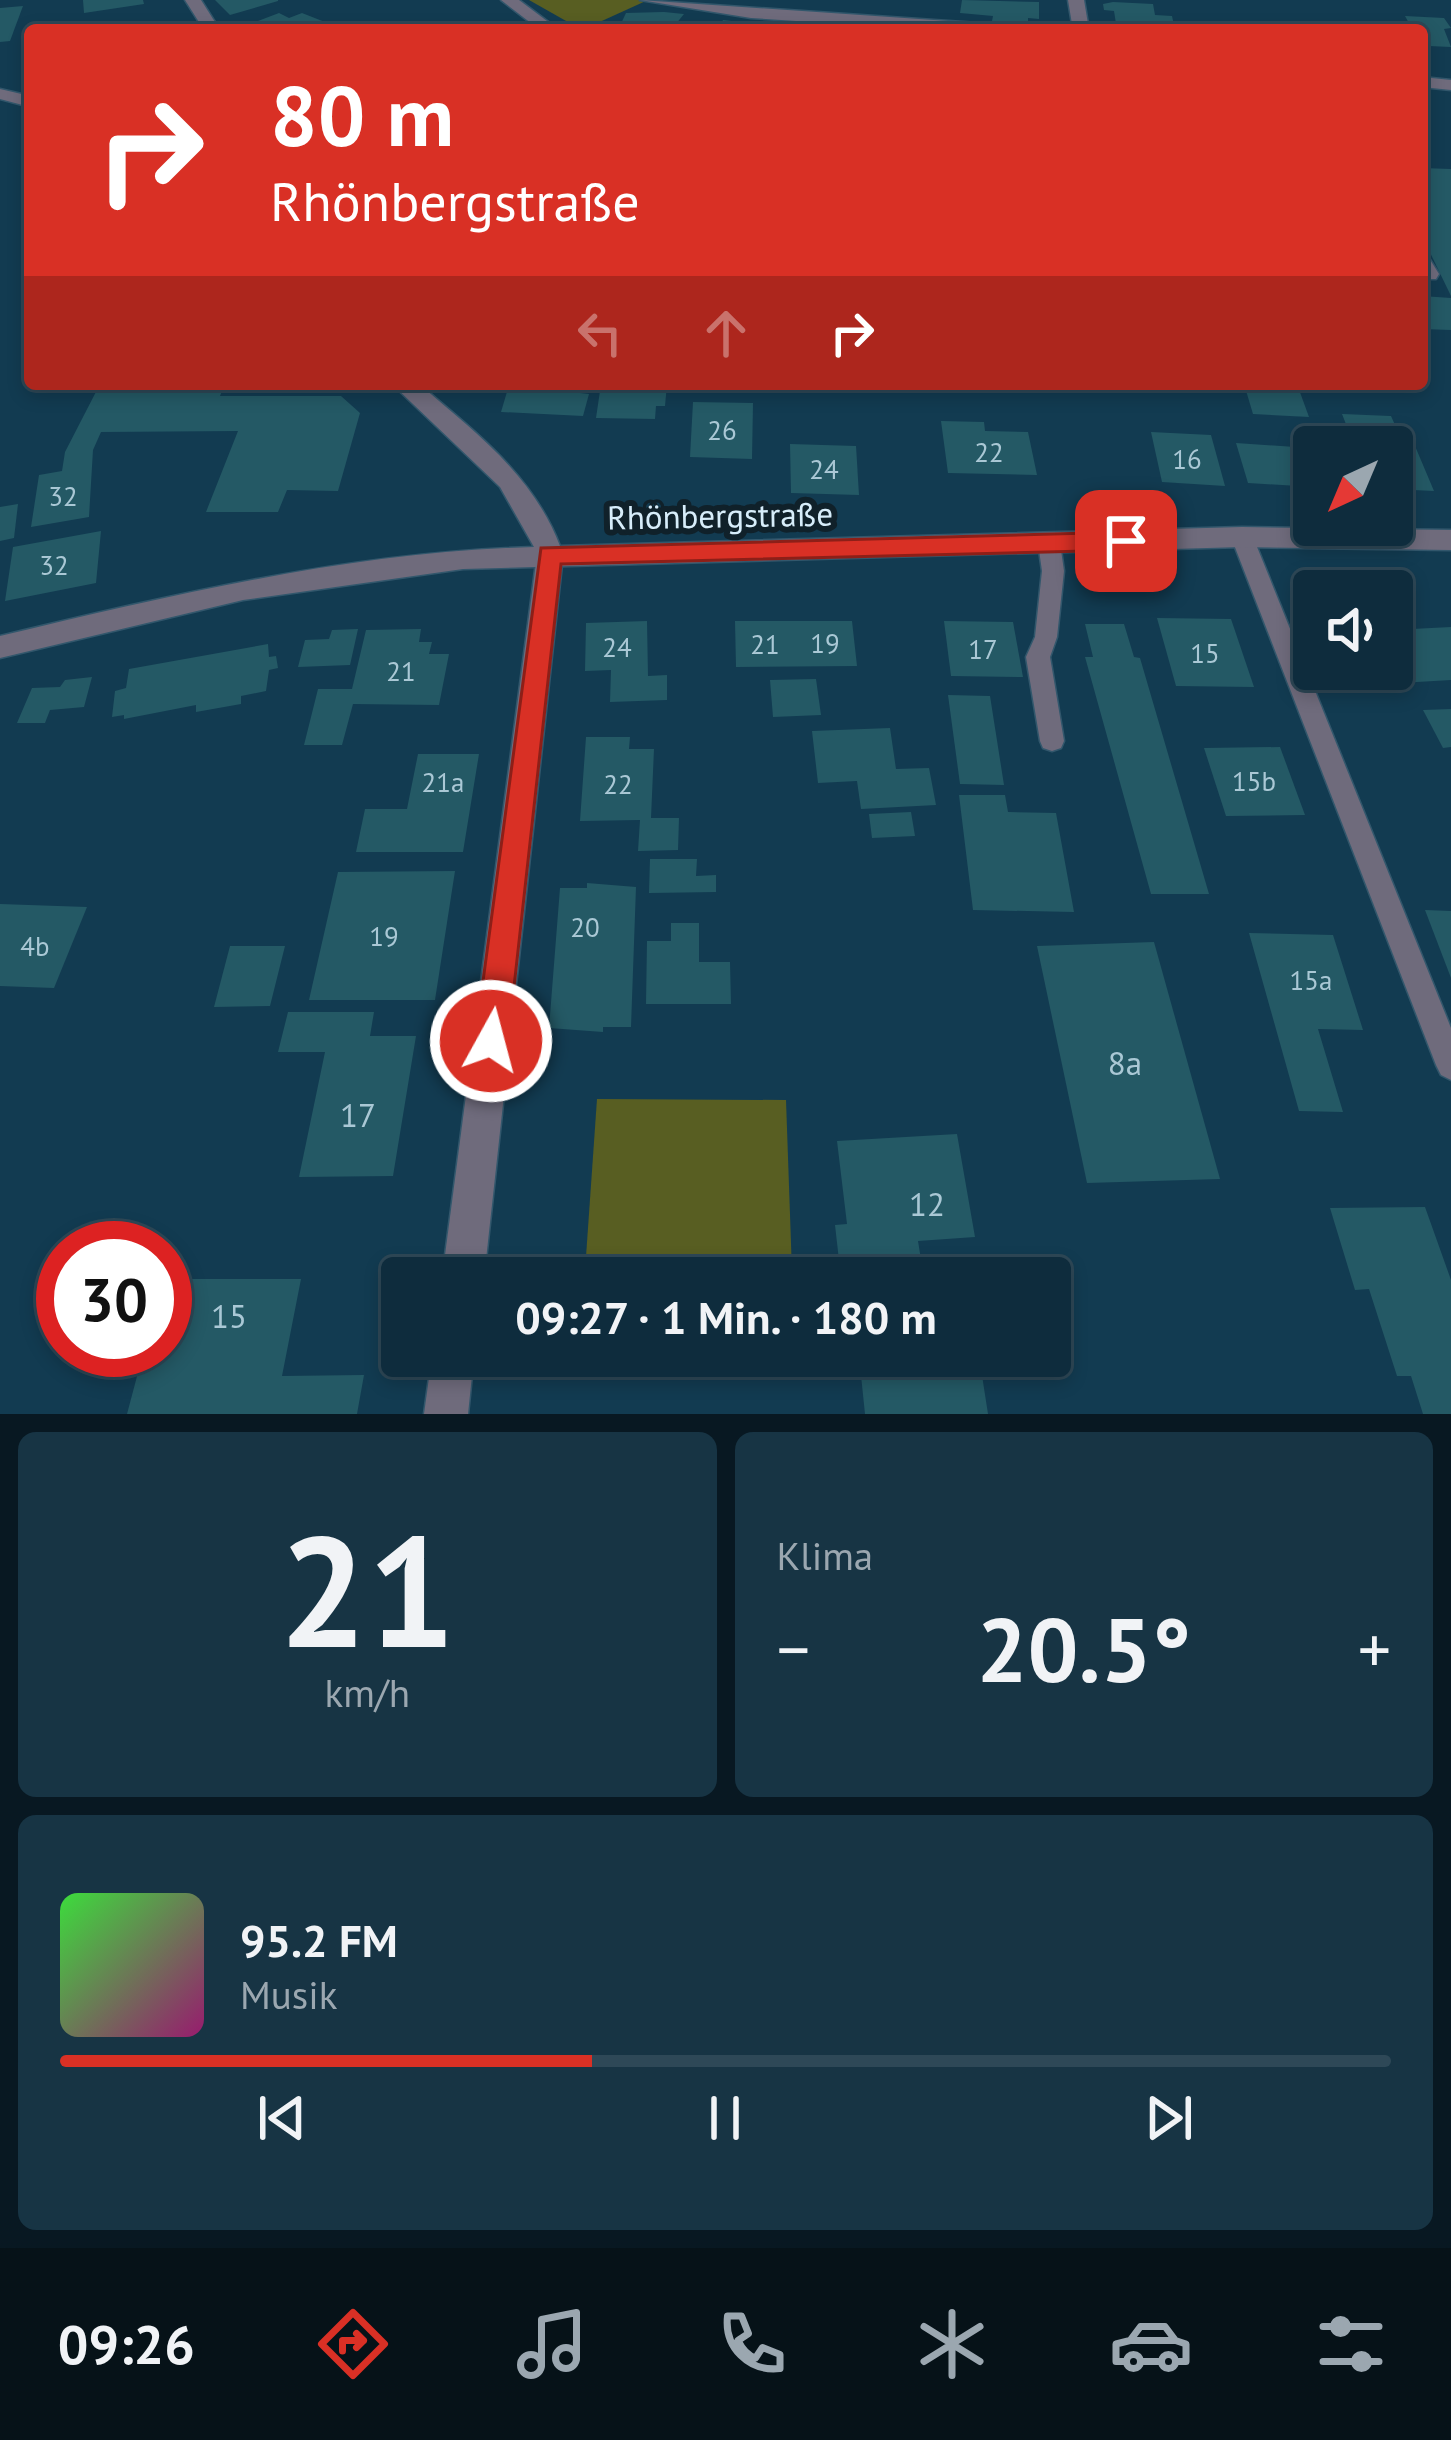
<!DOCTYPE html>
<html lang="de">
<head>
<meta charset="utf-8">
<style>
	:root { --surface:#0e2c3d; --page:#173444; --text:#f1f3f6; --muted:#9ba7b0; --line:#2e4857; --accent:#d93025 }
	body { margin:0; font-family:"PT Sans",sans-serif; background:var(--page); color:var(--text); height:100vh; display:flex; flex-direction:column; font-size:45px; white-space:nowrap }
	* { box-sizing:border-box; margin:0 }
	p { font-size:39px; color:var(--muted) }
	.icon { flex:none; width:66px; height:66px; fill:none; stroke:currentColor; stroke-width:2; stroke-linecap:round; stroke-linejoin:round }
	.map { position:relative; height:1414px; overflow:hidden }
	.drawer { display:flex; flex-direction:column; gap:18px; padding:18px; background:#081822; flex:1 }
	.drawer>* { flex:none }
	.top-card { position:absolute; left:24px; top:24px; width:1404px; height:366px; border-radius:12px; box-shadow:0 6px 18px #0003,0 0 0 3px var(--line); background:#d93025; color:#fff; overflow:hidden }
	.needle { width:78px; rotate:224deg }
	.fabs { position:absolute; left:1293px; top:426px; display:grid; gap:24px }
	.fabs a { display:grid; place-items:center; width:120px; height:120px; border-radius:12px; background:var(--surface); box-shadow:0 6px 18px #0003,0 0 0 3px var(--line); font-size:60px }
	.speed { position:absolute; left:36px; top:1221px; display:flex; gap:24px; font-size:60px; font-weight:700; text-align:center }
	.speed>* { display:grid; place-content:center; width:156px; height:156px; border-radius:50%; background:var(--surface); box-shadow:0 6px 18px #0003,0 0 0 3px var(--line); line-height:1 }
	.speed .limit { border:18px solid #d22; background:#fff; color:#111 }
	.pin { position:absolute; display:grid; place-items:center; width:102px; height:102px; color:#fff; margin:-51px; border-radius:24px; box-shadow:0 6px 18px #0006 }
	.me { position:absolute; width:132px; margin:-66px; rotate:7deg; stroke-linejoin:round; filter:drop-shadow(0 0 9px #0008) }
	.turn { display:flex; align-items:center; gap:42px; height:252px; padding:0 48px; font-size:54px }
	.turn .icon { width:156px; height:156px; stroke-width:2.5 }
	.turn b { display:block; font-size:84px; line-height:102px }
	.lanes { display:flex; align-items:center; height:114px; padding:0 48px; background:#0003; justify-content:center; gap:60px; direction:ltr }
	.lanes .off { opacity:.35 }
	.big { font-size:90px; font-weight:800; line-height:1.1 }
	.drawer .card { flex:1; display:flex; flex-direction:column; justify-content:center; gap:18px; min-width:0; padding:0 42px; border-radius:18px; background:var(--page) }
	.drawer .dial { align-items:center; gap:0 }
	.dial b { font-size:156px; line-height:1 }
	.song { display:flex; align-items:center; gap:36px }
	.cover { width:144px; height:144px; border-radius:18px; background:linear-gradient(135deg,hsl(120 70% 55%),hsl(320 70% 35%)) }
	.played { height:12px; border-radius:6px; background:linear-gradient(90deg,var(--accent) 40%,var(--line) 40%) }
	.keys { display:flex; justify-content:space-around; direction:ltr }
	.heat { display:flex; justify-content:space-between; align-items:center; font-size:66px; direction:ltr }
	.drawer .tiles { flex:1; display:grid; gap:18px; grid-template-columns:1fr 1fr }
	.card:last-child { grid-column:span 2 }
	.trip { position:absolute; left:381px; top:1257px; width:690px; height:120px; border-radius:12px; background:var(--surface); box-shadow:0 6px 18px #0003,0 0 0 3px var(--line); font-weight:800; line-height:120px; text-align:center }
	.menu { display:flex; height:192px; justify-content:space-around; align-items:center; background:#061218; color:var(--muted) }
	.menu .icon { width:84px; height:84px }
	.menu .current { color:var(--accent) }
	.menu b { font-size:54px; color:var(--text) }
	.map>svg:first-child { display:block }
	.green { fill:#585e22 }
	.building { fill:#245965 }
	.lines { fill:none; stroke-linecap:round; stroke-linejoin:round }
	.service-casing { stroke:#32576c; stroke-width:3 }
	.minor-casing { stroke:#32576c; stroke-width:3 }
	.tertiary-casing { stroke:#32576c; stroke-width:3 }
	.service { fill:#6f6b7c; fill-rule:evenodd }
	.minor { fill:#6f6b7c; fill-rule:evenodd }
	.tertiary { fill:#6f6b7c; fill-rule:evenodd }
	.route { fill:#d93025; stroke:#8d1f18; stroke-width:3 }
	.labels { text-anchor:middle; dominant-baseline:central; stroke-width:12; stroke-linejoin:round; paint-order:stroke }
	.number-label { font-size:27px; fill:#aac8d5 }
	.street-label { font-size:33px; fill:#d7edfa; stroke:#10212a }
	.near-number-label { font-size:33px; fill:#aac8d5 }
</style>
</head>
<body>
<div class="map">
<svg width="1451" height="1414" viewBox="0 0 1451 1414">
	<rect width="100%" height="100%" fill="#123b51"/>
	<g class="green">
		<path d="M529 0H648L582 30Z"/>
		<path d="M597 1099 786 1100 792 1272 585 1271Z"/>
	</g>
	<g class="building">
		<path d="M83 0H143L144 4 84 13Z"/>
		<path d="M215 0H278V1L230 15Z"/>
		<path d="M962 0 1039 2V19L1028 18V24L992 21 993 16 960 13Z"/>
		<path d="M1113 2 1153 4 1155 15 1172 16 1175 30H1117L1114 11 1104 10 1103 4Z"/>
		<path d="M23 6 10 41 0 42V8Z"/>
		<path d="M664 12 684 14 671 30H618L626 13Z"/>
		<path d="M279 13 289 18 302 13 330 24 314 30H234Z"/>
		<path d="M1405 16 1444 18 1451 28 1444 29 1451 47 1429 46 1422 30H1404L1400 24 1410 25Z"/>
		<path d="M723 20 767 25 764 30H718Z"/>
		<path d="M1422 168 1451 169V296L1422 236Z"/>
		<path d="M1422 296 1451 298V330L1422 329Z"/>
		<path d="M100 384H225L220 396H341L360 413 338 491 287 490 278 512H206L238 431 101 432 93 450 89 517 31 527 39 475 62 471 65 452Z"/>
		<path d="M601 384H667L665 406H656L655 419 596 418Z"/>
		<path d="M1244 384H1297L1309 417 1253 414Z"/>
		<path d="M509 385 589 394 583 416 501 412Z"/>
		<path d="M693 402 753 403 752 459 690 457Z"/>
		<path d="M1342 414 1391 416 1404 445 1415 446 1434 491 1392 489V447H1335L1333 441 1353 442Z"/>
		<path d="M941 421 984 422 985 431 1028 432 1037 475 948 473Z"/>
		<path d="M1151 432 1211 435 1225 486 1162 482Z"/>
		<path d="M1236 443 1310 448 1314 487 1248 483Z"/>
		<path d="M790 444 856 446 859 495 791 493Z"/>
		<path d="M18 504 14 538 0 541V507Z"/>
		<path d="M101 531 96 583 5 601 13 547Z"/>
		<path d="M1157 618 1231 619 1254 687 1176 686Z"/>
		<path d="M647 621 648 676 667 675V700L610 702 611 670 585 671 586 623Z"/>
		<path d="M735 621H852L857 666 736 667Z"/>
		<path d="M944 621 1013 622 1023 677 951 676Z"/>
		<path d="M1085 624H1124L1134 657 1140 658 1209 894H1151L1085 657H1093Z"/>
		<path d="M1451 627V680L1383 684 1375 669H1392V630Z"/>
		<path d="M358 629 350 665 298 667 305 640 329 639 332 630Z"/>
		<path d="M421 629 419 642H432L429 654H449L439 705 353 704 342 745H304L318 689H352L366 630Z"/>
		<path d="M268 644 269 657 276 656 278 668 269 670 266 691 241 696V704L196 712V705L124 719V715L112 717 115 691 126 688 129 669Z"/>
		<path d="M92 677 84 707 50 710 45 723H17L32 688 60 687 65 680Z"/>
		<path d="M816 679 821 715 773 717 770 680Z"/>
		<path d="M948 695 990 696 1004 785 960 784Z"/>
		<path d="M1451 709V747L1443 748 1423 710Z"/>
		<path d="M890 728 896 769 929 768 936 805 861 809 857 781 818 783 812 731Z"/>
		<path d="M586 737H630L629 749H654L651 818H679L678 850 638 851 640 820 580 821Z"/>
		<path d="M1280 747 1305 815 1226 816 1204 748Z"/>
		<path d="M418 754H479L463 852H356L365 809H407Z"/>
		<path d="M959 795H1005L1008 812 1056 813 1074 912 973 910Z"/>
		<path d="M911 812 915 836 872 838 869 814Z"/>
		<path d="M650 859H697L696 876 716 875V892L649 893Z"/>
		<path d="M455 871 435 1000H309L338 872Z"/>
		<path d="M587 883 636 887 631 1027H603V1032L549 1028 560 888H587Z"/>
		<path d="M0 904 87 907 54 988 0 986Z"/>
		<path d="M1425 910 1451 911V978Z"/>
		<path d="M671 923H699V962H730L731 1004H646L647 941H671Z"/>
		<path d="M1249 933 1333 935 1363 1030 1318 1029 1343 1112 1299 1111Z"/>
		<path d="M1154 942 1220 1179 1087 1183 1037 946Z"/>
		<path d="M230 946H285L270 1006 214 1007Z"/>
		<path d="M288 1012H374L370 1036H416L393 1176 299 1177 325 1052H278Z"/>
		<path d="M957 1134 975 1237 918 1241 924 1278H841L835 1225 847 1224 837 1141Z"/>
		<path d="M1425 1207 1451 1280V1414H1423L1411 1376H1397L1369 1289 1355 1290 1330 1208Z"/>
		<path d="M165 1279H301L282 1376 364 1375 357 1414H127L144 1350H165Z"/>
		<path d="M859 1356H979L988 1414H865Z"/>
	</g>
	<g class="lines">
		<g class="service-casing">
			<g id="service">
				<path d="M1242 529 1253 537 1451 1028V1080L1441 1075 1436 1065 1231 537Z"/>
				<path d="M1049 535 1060 543 1064 571 1057 637 1050 657 1064 741 1061 748 1052 751 1043 748 1040 741 1026 657 1035 637 1042 571 1038 543Z"/>
			</g>
		</g>
		<g class="minor-casing">
			<g id="minor">
				<path d="M185 0H201L220 30H204Z"/>
				<path d="M501 0H519L559 30H540Z"/>
				<path d="M640 0 1007 25 1015 30H932L751 18Z"/>
				<path d="M1068 0H1084L1089 30H1073Z"/>
				<path d="M1422 77 1451 80V90L1422 87Z"/>
				<path d="M1422 256 1429 258 1439 274 1436 279H1422Z"/>
				<path d="M550 545 563 555 484 1278H442L537 555Z"/>
				<path d="M432 1356H474L468 1414H424Z"/>
			</g>
		</g>
		<g class="tertiary-casing">
			<g id="tertiary">
				<path d="M0 89 30 96V107L0 99Z"/>
				<path d="M392 384H419C475 432 533 475 560 546L1242 527 1451 530V550L1242 547 463 569 243 600 0 658V636C176 594 352 552 534 547L500 487Z"/>
			</g>
		</g>
		<use href="#service" class="service"/>
		<use href="#minor" class="minor"/>
		<use href="#tertiary" class="tertiary"/>
	</g>
	<path class="route" d="M1126 532 1138 541 1126 550 561 564 508 1041 503 1053 491 1058 480 1053 475 1041 541 548Z"/>
	<g class="labels">
		<g class="number-label">
			<text x="722" y="430">26</text>
			<text x="989" y="452">22</text>
			<text x="1187" y="459">16</text>
			<text x="824" y="469">24</text>
			<text x="63" y="496">32</text>
			<text x="54" y="565">32</text>
			<text x="825" y="643">19</text>
			<text x="765" y="644">21</text>
			<text x="617" y="647">24</text>
			<text x="983" y="649">17</text>
			<text x="1205" y="653">15</text>
			<text x="401" y="671">21</text>
			<text x="1254" y="781">15b</text>
			<text x="443" y="782">21a</text>
			<text x="618" y="784">22</text>
			<text x="585" y="927">20</text>
			<text x="384" y="936">19</text>
			<text x="35" y="946">4b</text>
			<text x="1311" y="980">15a</text>
		</g>
		<g class="street-label">
			<text transform="translate(720 515) rotate(-1)">Rhönbergstraße</text>
		</g>
		<g class="near-number-label">
			<text x="1125" y="1062">8a</text>
			<text x="358" y="1114">17</text>
			<text x="927" y="1203">12</text>
			<text x="229" y="1315">15</text>
		</g>
	</g>
</svg>
<div class="fabs">
<a><svg class="needle" viewBox="-14 -14 28 28"><path d="M0-13l5 13h-10z" fill="#e53935"/><path d="M0 13l5-13h-10z" fill="#9ba7b0"/></svg></a>
<a><svg class="icon" aria-label="sound" viewBox="0 0 24 24"><path d="M4 9h4l5-4v14l-5-4H4zM17 9q2 3 0 6"/></svg></a>
</div>
<div class="speed"><div class="limit">30</div></div>
<div class="pin" style="left:1126px;top:541px;background:#d93025"><svg class="icon" aria-label="arrive" viewBox="0 0 24 24"><path d="M6 21V4h12l-3 4 3 4H6"/></svg></div>
<svg class="me" style="left:491px;top:1041px" viewBox="-20 -20 40 40"><circle r="17" fill="#d93025" stroke="#fff" stroke-width="3"/><path d="M0-11L8 9 0 5-8 9z" fill="#fff"/></svg>
<div class="trip">09:27 · 1 Min. · 180 m</div>
<div class="top-card">
<div class="turn"><svg class="icon" aria-label="right" viewBox="0 0 24 24"><path d="M7 20v-9h11M14 6l5 5-5 5"/></svg><div><b>80 m</b>Rhönbergstraße</div></div>
<div class="lanes"><svg class="icon off" aria-label="left" viewBox="0 0 24 24"><path d="M17 20v-9H6M10 6l-5 5 5 5"/></svg><svg class="icon off" aria-label="ahead" viewBox="0 0 24 24"><path d="M12 20V5M6 11l6-6 6 6"/></svg><svg class="icon" aria-label="right" viewBox="0 0 24 24"><path d="M7 20v-9h11M14 6l5 5-5 5"/></svg></div>
</div>
</div>
<section class="drawer">
<div class="tiles">
<div class="card dial"><b>21</b><p>km/h</p></div>
<div class="card"><p>Klima</p>
<div class="heat"><a>−</a><b class="big">20.5°</b><a>+</a></div>
</div>
<div class="card">
<div class="song"><i class="cover"></i><div><b>95.2 FM</b><p>Musik</p></div></div>
<div class="played"></div>
<div class="keys"><svg class="icon" aria-label="previous" viewBox="0 0 24 24"><path d="M18 5L8 12l10 7zM5 5v14"/></svg><svg class="icon" aria-label="pause" viewBox="0 0 24 24"><path d="M8 5v14M16 5v14"/></svg><svg class="icon" aria-label="next" viewBox="0 0 24 24"><path d="M6 5l10 7-10 7zM19 5v14"/></svg></div>
</div>
</div>
</section>
<nav class="menu">
<b>09:26</b>
<svg class="icon current" aria-label="directions" viewBox="0 0 24 24"><path d="M12 3l9 9-9 9-9-9zM9 14v-3h6M13 9l2 2-2 2"/></svg>
<svg class="icon" aria-label="music" viewBox="0 0 24 24"><path d="M9 18V5l10-2v13"/><circle cx="6" cy="18" r="3"/><circle cx="16" cy="16" r="3"/></svg>
<svg class="icon" aria-label="phone" viewBox="0 0 24 24"><path d="M5 4h4l2 5-3 2q2 4 5 5l2-3 5 2v4C11 20 4 13 5 4z"/></svg>
<svg class="icon" aria-label="climate" viewBox="0 0 24 24"><path d="M12 3v18M4 7l16 10M4 17L20 7"/></svg>
<svg class="icon" aria-label="car" viewBox="0 0 24 24"><path d="M5 17H2v-5l4-1 3-4h7l3 4 3 1v5h-3M9 17h6M6 11h13"/><circle cx="7" cy="17" r="2"/><circle cx="17" cy="17" r="2"/></svg>
<svg class="icon" aria-label="filters" viewBox="0 0 24 24"><path d="M4 7h16M4 17h16"/><circle cx="9" cy="7" r="2"/><circle cx="15" cy="17" r="2"/></svg>
</nav>
</body>
</html>
